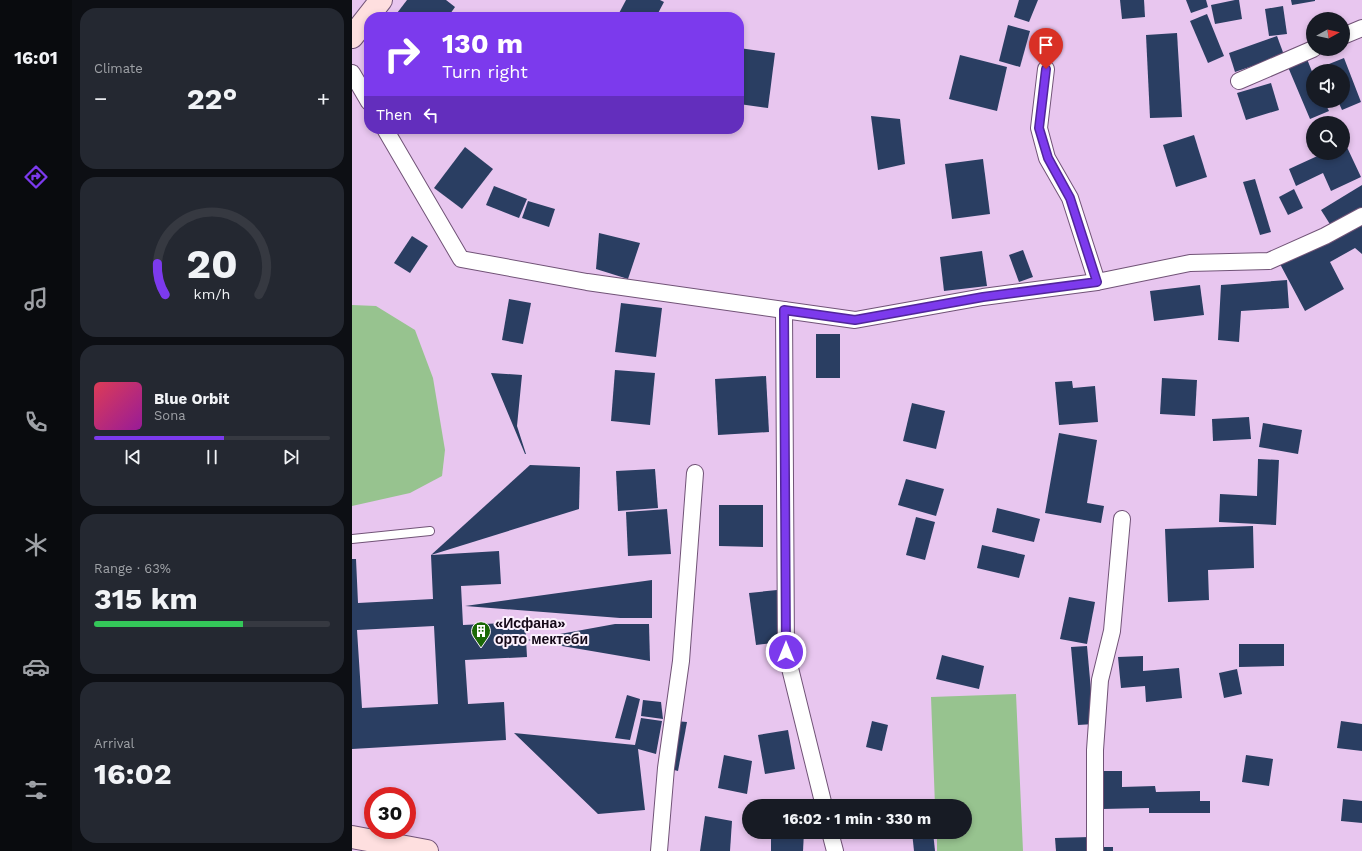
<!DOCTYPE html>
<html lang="en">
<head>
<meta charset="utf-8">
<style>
	:root { --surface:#171b24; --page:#242831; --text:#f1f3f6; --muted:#9ea1a6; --line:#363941; --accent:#7c3aed }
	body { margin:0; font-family:"Work Sans",sans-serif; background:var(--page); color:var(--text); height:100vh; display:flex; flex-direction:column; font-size:15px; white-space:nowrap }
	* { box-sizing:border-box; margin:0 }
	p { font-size:13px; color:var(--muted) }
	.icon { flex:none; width:22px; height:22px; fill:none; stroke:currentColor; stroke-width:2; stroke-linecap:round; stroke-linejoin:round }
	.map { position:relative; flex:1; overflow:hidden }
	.details { display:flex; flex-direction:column; gap:8px; padding:8px; background:#0d0f14; width:280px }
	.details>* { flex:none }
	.top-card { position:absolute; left:12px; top:12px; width:380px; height:122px; border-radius:16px; box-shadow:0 2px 6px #0003; background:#7c3aed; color:#fff; overflow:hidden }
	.needle { width:26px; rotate:82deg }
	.tools { position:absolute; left:954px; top:12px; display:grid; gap:8px }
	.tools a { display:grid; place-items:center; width:44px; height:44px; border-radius:50%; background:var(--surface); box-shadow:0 2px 6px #0003; font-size:20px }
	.speed { position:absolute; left:12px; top:787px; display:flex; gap:8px; font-size:20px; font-weight:700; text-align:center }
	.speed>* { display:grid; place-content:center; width:52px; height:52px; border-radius:50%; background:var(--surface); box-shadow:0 2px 6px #0003; line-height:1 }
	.speed .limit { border:6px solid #d22; background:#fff; color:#111 }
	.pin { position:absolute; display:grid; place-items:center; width:34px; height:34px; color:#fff; margin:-41px -17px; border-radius:50% 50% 50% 0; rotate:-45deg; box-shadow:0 0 4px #0007 }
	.pin .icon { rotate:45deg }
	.me { position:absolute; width:44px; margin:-22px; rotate:0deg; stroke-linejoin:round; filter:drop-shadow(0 0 3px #0008) }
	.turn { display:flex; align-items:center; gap:14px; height:84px; padding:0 12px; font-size:18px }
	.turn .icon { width:52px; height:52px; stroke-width:2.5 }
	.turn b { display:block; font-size:28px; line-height:34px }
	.then { display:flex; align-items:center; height:38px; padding:0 12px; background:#0003; gap:8px; font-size:15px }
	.big { font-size:30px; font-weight:700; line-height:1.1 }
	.details .widget { flex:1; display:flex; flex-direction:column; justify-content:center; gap:6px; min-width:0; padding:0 14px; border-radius:16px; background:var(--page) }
	.details .dial { align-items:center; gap:0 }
	.dial svg { height:104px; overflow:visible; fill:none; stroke:var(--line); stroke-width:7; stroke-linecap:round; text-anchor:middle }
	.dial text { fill:var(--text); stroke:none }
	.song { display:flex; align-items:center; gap:12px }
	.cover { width:48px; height:48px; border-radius:6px; background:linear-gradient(135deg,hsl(350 70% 55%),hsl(300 70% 35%)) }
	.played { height:4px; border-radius:2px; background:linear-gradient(90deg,var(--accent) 55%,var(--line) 55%) }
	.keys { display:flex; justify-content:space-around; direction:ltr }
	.heat { display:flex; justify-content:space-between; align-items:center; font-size:22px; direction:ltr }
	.charge { height:6px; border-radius:3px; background:linear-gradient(90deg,#34c759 63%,var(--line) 0) }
	.trip { position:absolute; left:390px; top:799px; width:230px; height:40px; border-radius:20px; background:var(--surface); box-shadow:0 2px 6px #0003; font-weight:700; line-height:40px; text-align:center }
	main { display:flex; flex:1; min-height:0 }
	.tab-bar { display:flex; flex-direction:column; width:72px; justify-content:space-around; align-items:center; background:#090b0e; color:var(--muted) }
	.tab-bar .icon { width:28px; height:28px }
	.tab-bar .active { color:var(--accent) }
	.tab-bar b { font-size:18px; color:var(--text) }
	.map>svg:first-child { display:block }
	.green { fill:#97c38f }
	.building { fill:#2a3e62; fill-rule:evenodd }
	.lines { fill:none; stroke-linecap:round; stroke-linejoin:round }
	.lane-casing { stroke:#715377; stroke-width:10 }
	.street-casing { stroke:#715377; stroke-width:18 }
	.secondary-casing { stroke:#715377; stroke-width:24 }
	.lane { stroke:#fff; stroke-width:8 }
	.street { stroke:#fff; stroke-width:16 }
	.secondary { stroke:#fedfdf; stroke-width:22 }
	.route-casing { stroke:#51269a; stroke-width:10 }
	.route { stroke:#7c3aed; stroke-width:7 }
	.labels { text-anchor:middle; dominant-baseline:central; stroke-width:4; stroke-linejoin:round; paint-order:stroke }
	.poi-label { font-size:14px; font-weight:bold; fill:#160a19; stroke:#fbf0fd; text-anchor:start }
</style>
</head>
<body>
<main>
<nav class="tab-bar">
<b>16:01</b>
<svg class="icon active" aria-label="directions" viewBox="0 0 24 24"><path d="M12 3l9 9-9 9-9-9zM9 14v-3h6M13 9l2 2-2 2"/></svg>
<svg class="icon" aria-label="music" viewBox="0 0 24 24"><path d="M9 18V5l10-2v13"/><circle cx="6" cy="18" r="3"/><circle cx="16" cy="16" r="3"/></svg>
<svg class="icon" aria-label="phone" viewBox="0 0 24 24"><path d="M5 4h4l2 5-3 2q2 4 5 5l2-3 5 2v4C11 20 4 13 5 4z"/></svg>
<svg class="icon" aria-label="climate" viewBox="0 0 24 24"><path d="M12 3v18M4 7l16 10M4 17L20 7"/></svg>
<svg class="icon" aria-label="car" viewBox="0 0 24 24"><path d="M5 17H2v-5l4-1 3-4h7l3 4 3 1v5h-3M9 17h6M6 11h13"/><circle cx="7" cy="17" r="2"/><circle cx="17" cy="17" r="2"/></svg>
<svg class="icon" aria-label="filters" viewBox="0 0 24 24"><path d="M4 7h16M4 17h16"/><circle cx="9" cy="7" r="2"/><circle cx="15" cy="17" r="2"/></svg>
</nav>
<section class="details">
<div class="widget"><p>Climate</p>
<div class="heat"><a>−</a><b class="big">22°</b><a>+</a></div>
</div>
<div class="widget dial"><svg viewBox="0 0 100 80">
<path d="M14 69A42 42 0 1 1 86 69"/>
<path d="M14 69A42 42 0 0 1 8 45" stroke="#7c3aed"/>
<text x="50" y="56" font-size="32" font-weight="700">20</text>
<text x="50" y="72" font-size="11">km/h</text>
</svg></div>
<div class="widget">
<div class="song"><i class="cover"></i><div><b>Blue Orbit</b><p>Sona</p></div></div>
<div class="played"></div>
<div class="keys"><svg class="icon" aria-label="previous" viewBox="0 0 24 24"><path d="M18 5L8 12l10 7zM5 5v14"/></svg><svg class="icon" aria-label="pause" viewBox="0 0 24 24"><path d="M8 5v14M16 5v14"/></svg><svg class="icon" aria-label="next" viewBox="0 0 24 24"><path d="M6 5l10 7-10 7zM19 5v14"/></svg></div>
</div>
<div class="widget"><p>Range · 63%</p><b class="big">315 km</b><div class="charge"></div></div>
<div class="widget"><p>Arrival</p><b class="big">16:02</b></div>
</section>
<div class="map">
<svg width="1010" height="851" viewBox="0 0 1010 851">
	<rect width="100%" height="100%" fill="#e8c6ef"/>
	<g class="green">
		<path d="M0 305 24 306 63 330 81 378 93 450 90 476 58 493 0 506Z"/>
		<path d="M664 694 671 851H585V832H613V806H583L579 697Z"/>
	</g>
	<g class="building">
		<path d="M55 0H94L103 7 96 17H42Z"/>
		<path d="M274 0H308L312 2 304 17H265Z"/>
		<path d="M667 0H686L677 22 662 17Z"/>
		<path d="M768 0H792L793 17 770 19Z"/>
		<path d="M834 0H854L856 7 839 13Z"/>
		<path d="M883 0H887L890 19 863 24 859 5Z"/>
		<path d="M939 0H963V1L940 5Z"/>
		<path d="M931 6 935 34 917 36 913 9Z"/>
		<path d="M855 14 872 56 856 63 838 21Z"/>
		<path d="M656 25 678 31 668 67 647 61Z"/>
		<path d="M825 33 830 117 798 118 794 35Z"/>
		<path d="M925 36 932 55 883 72 877 53Z"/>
		<path d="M387 48 423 53 416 108 387 104Z"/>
		<path d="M608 55 655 67 645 111 597 99Z"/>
		<path d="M992 58 1009 102 990 110 986 101H991V71H974L972 66Z"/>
		<path d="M955 59 961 74V101H972L977 111 958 119 936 67Z"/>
		<path d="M919 83 927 110 894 120 885 93Z"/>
		<path d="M519 116 548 119 553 164 526 170Z"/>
		<path d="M842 135 855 177 824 187 811 145Z"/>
		<path d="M993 143 1009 177 979 191 971 173 944 186 937 169 972 153H991V144Z"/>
		<path d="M113 147 141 169 110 209 82 188Z"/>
		<path d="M631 159 638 214 600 219 593 164Z"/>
		<path d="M903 179 919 232 908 235 891 182Z"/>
		<path d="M1010 185V212L981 229 969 210Z"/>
		<path d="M142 186 175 199 167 218 134 205Z"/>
		<path d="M942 189 951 208 936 215 927 197Z"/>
		<path d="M176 201 203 209 197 227 170 218Z"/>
		<path d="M1010 220V254L1003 248 978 262 992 289 953 311 928 264Z"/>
		<path d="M247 233 288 243 276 279 244 269Z"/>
		<path d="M60 236 76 246 58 273 42 263Z"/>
		<path d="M671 250 681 277 667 282 657 255Z"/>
		<path d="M630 251 635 286 592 291 588 257Z"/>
		<path d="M935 280 937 308 889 311 887 342 866 340 869 285Z"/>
		<path d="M848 285 852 315 802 321 798 291Z"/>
		<path d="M157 299 179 303 171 344 150 340Z"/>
		<path d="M269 303 310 308 304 357 263 352Z"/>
		<rect x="464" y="334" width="24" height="44"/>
		<path d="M263 370 303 373 298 425 259 421Z"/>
		<path d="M139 373 170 375 165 426 174 454H173Z"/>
		<path d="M414 376 417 432 366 435 363 379Z"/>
		<path d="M810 378 845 380 843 416 808 414Z"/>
		<path d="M720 381 721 388 743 386 746 422 707 425 703 382Z"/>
		<path d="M560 403 593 411 584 449 551 441Z"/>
		<path d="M897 417 899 439 861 441 860 419Z"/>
		<path d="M911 423 950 430 946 454 907 447Z"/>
		<path d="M707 433 745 440 735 503 752 506 749 523 693 513Z"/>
		<path d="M906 459 927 460 924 525 867 522 868 494 905 496Z"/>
		<path d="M178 465 228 467 227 509 79 555Z"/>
		<path d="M303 469 306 508 266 511 264 471Z"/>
		<path d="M554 479 592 489 584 516 546 505Z"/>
		<path d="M367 505H411V547L367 546Z"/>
		<path d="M645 508 688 519 682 542 640 532Z"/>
		<path d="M315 509 319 554 276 556 274 512Z"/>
		<path d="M564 517 583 522 573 560 554 555Z"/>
		<path d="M901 526 902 568 856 570 857 600 816 602 813 529Z"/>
		<path d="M630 545 673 555 667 578 625 568Z"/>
		<path d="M147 551 149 584 109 586 111 625 173 622 175 657 113 660 116 704 152 702 154 740 0 749V559H4L6 603 81 599 79 555ZM82 626 86 704 10 708 5 630Z"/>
		<path d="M300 580V618H268L113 606Z"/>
		<path d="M425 590 431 642 404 645 397 593Z"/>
		<path d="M717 597 743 602 735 644 708 639Z"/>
		<path d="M263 624H297L298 661 175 640Z"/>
		<path d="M887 644H932V666L887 667Z"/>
		<path d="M735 646 742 724 726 725 719 647Z"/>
		<path d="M590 655 632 666 627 689 584 679Z"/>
		<path d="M791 656V671L827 668 830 698 794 702 793 686 769 688 766 657Z"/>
		<path d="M885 669 890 694 872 698 867 673Z"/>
		<path d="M275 695 288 699 278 740 263 738Z"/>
		<path d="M291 700 309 702 311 719 289 716Z"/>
		<path d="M289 718 310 721 304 754 286 749 293 810 246 814 162 733 283 745Z"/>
		<path d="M323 721 335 722 326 771 314 768Z"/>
		<path d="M520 721 536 725 530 751 514 747Z"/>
		<path d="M989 721 1010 724V751L985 748Z"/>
		<path d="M436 730 443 769 413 774 406 735Z"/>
		<path d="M372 755 400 761 395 794 366 788Z"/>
		<path d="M894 755 921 759 917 786 890 782Z"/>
		<path d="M749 771H770V787L803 786 804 792 848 791V801H858V813H797V808L750 809Z"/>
		<path d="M991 799 1010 801V823L989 821Z"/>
		<path d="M420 800 453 801 452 806H420Z"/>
		<path d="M353 816 380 821 378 851H348Z"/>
		<path d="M419 832H452L451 851H419Z"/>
		<path d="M560 832H581L583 851H562Z"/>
		<path d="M738 837 739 851H704L703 838Z"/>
		<path d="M749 847H761V851H750Z"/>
	</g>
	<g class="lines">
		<g class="lane-casing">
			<path id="lane" d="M0 539 78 531"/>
		</g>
		<g class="street-casing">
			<g id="street">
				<path d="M991 36 1010 28"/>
				<path d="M694 69 687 128 695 158 718 198 745 282"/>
				<path d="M0 73 17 102"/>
				<path d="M887 81 961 49"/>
				<path d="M33 129 109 259 235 282 503 320 631 297 745 282 838 263 917 261 973 236 1010 216"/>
				<path d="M432 310 434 652 472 806"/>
				<path d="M478 832 483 851"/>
				<path d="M307 851 314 768 329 661 343 473"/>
				<path d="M743 851V750L748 680 760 631 770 519"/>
			</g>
		</g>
		<g class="secondary-casing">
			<g id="secondary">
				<path d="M0 37 29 0"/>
				<path d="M0 837 75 851"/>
			</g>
		</g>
		<use href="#lane" class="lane"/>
		<use href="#street" class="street"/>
		<use href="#secondary" class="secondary"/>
	</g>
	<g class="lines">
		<g class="route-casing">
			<path id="route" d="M434 652 432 310 503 320 631 297 745 282 718 198 696 158 687 128 694 69"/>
		</g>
		<use href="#route" class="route"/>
	</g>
	<defs>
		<g id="building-pin" transform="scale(1)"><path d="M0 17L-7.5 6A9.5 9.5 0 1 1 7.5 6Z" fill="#1a6806" stroke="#fbf0fd"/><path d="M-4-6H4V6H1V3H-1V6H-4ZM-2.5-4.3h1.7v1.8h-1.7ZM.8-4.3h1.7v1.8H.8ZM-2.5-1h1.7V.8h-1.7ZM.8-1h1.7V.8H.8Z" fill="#fff"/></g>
	</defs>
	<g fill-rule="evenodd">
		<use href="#building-pin" x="129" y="631"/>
	</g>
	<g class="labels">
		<g class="poi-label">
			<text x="143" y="623">«Исфана»<tspan x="143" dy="16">орто мектеби</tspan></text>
		</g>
	</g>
</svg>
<div class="tools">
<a><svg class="needle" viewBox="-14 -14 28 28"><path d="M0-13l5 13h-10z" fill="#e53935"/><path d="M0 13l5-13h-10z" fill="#9ea1a6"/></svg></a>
<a><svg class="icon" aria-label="sound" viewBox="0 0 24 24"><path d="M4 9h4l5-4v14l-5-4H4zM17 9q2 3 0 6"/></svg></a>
<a><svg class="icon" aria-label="search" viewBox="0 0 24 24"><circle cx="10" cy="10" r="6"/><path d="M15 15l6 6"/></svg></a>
</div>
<div class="speed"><div class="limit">30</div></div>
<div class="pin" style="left:694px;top:69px;background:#d93025"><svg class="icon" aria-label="arrive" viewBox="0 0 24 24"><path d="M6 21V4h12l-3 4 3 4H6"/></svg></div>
<svg class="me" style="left:434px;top:652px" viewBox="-20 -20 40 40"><circle r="17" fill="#7c3aed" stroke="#fff" stroke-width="3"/><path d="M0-11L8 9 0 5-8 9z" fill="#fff"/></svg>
<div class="trip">16:02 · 1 min · 330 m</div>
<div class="top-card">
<div class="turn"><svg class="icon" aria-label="right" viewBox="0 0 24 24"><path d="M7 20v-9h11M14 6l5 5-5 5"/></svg><div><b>130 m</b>Turn right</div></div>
<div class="then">Then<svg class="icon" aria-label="left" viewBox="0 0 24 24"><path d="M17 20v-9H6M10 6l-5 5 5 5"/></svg></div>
</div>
</div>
</main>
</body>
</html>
